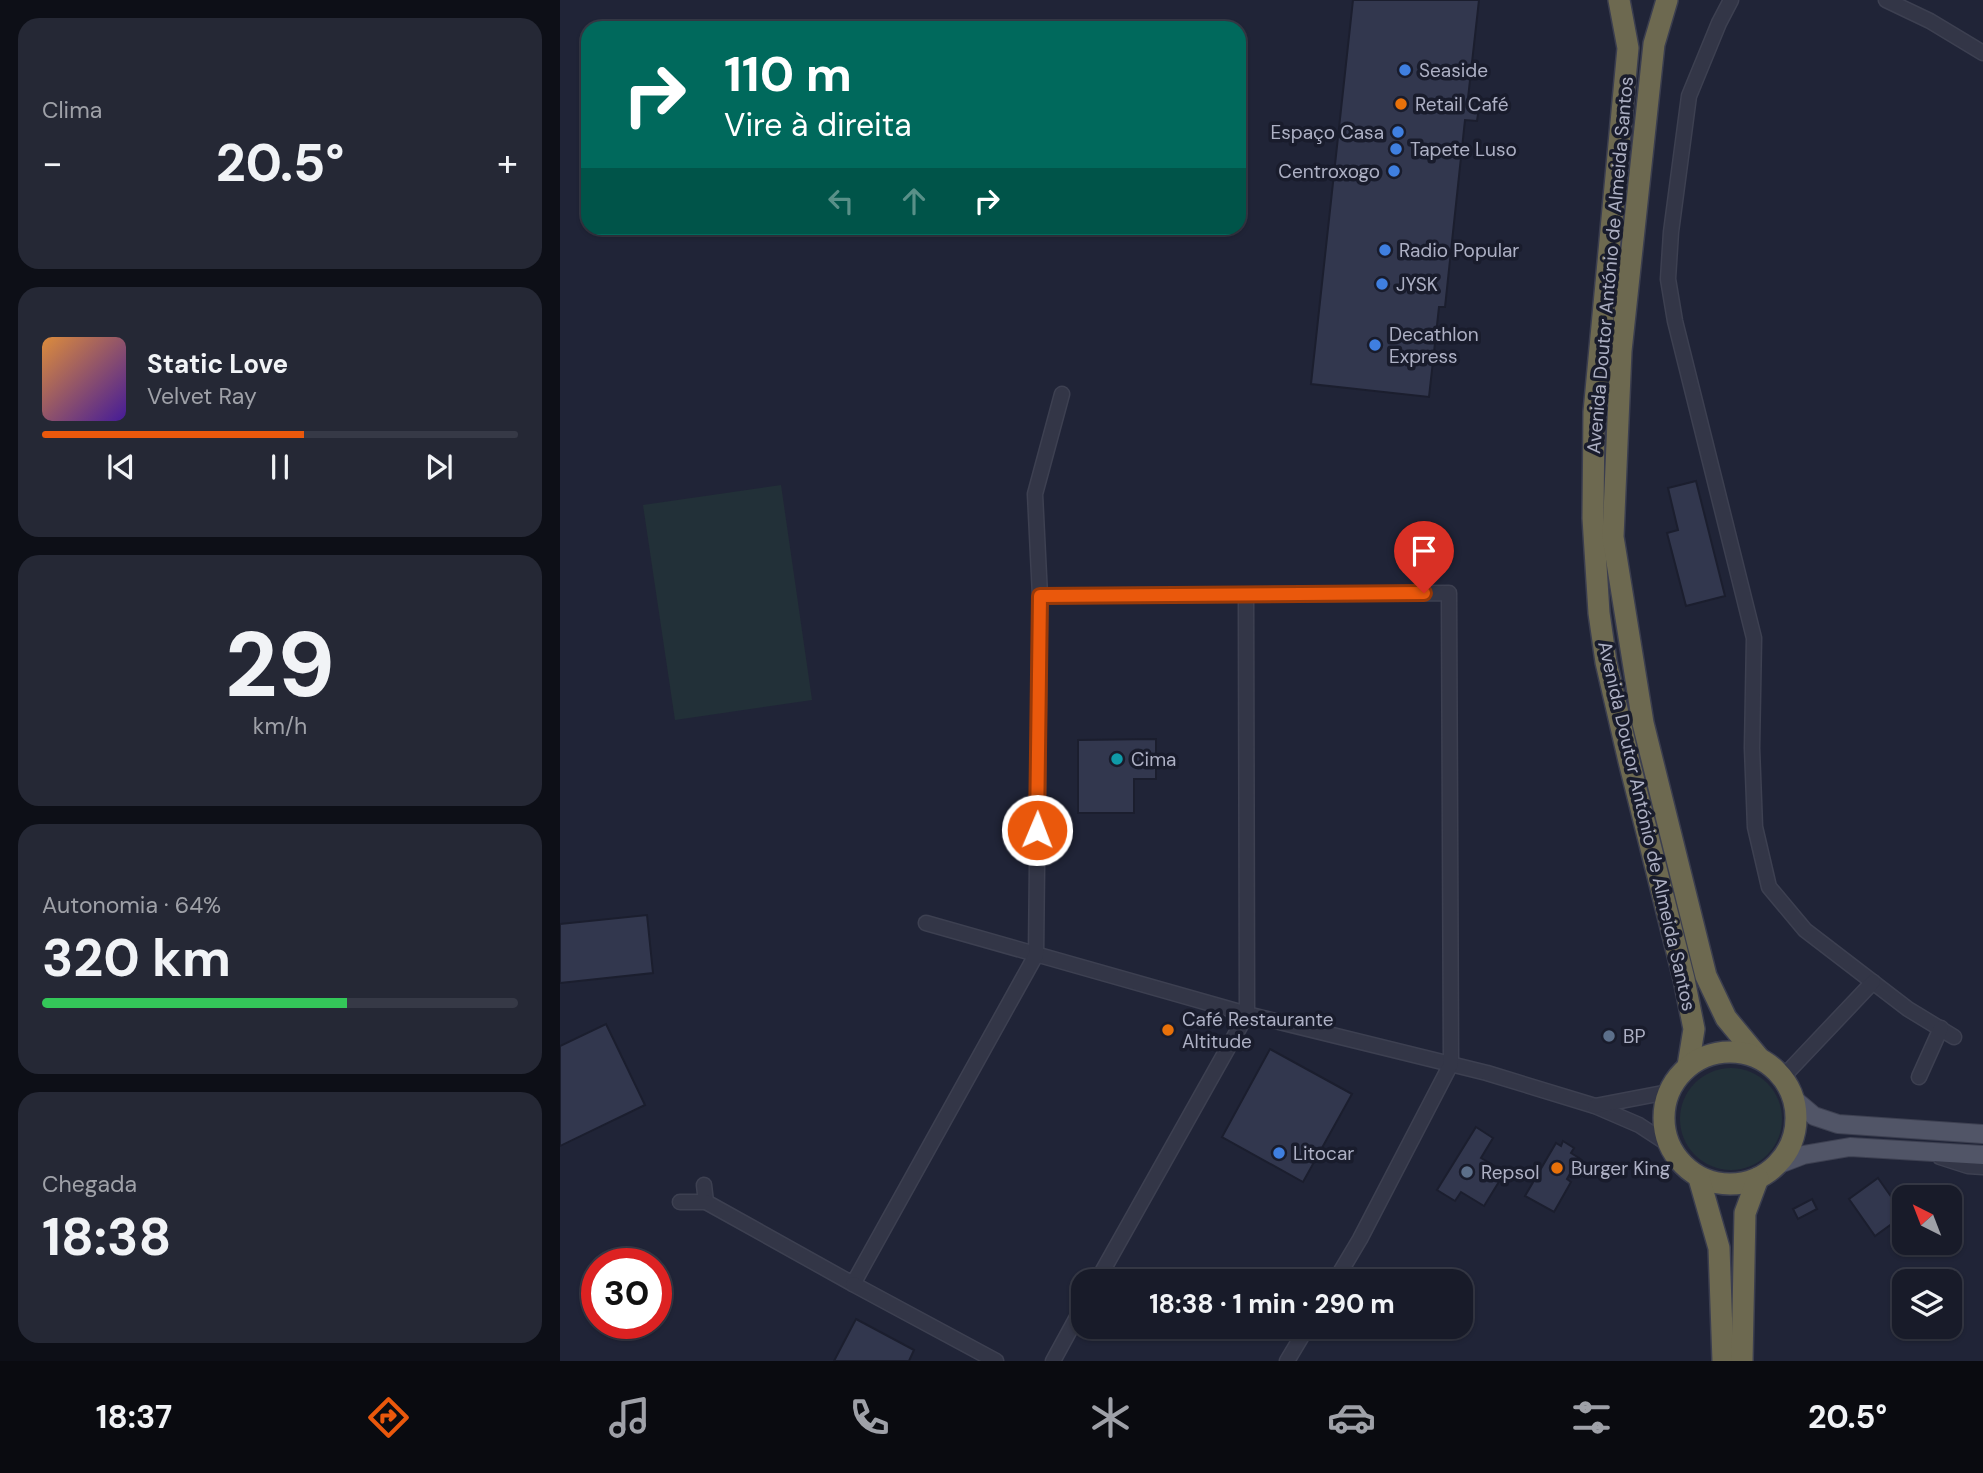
<!DOCTYPE html>
<html lang="pt">
<head>
<meta charset="utf-8">
<style>
	:root { --surface:#181b29; --page:#252835; --text:#f1f3f6; --muted:#9fa1a8; --line:#363946; --accent:#ea580c }
	body { margin:0; font-family:"DM Sans",sans-serif; background:var(--page); color:var(--text); height:100vh; display:flex; flex-direction:column; font-size:26px; white-space:nowrap }
	* { box-sizing:border-box; margin:0 }
	p { font-size:23px; color:var(--muted) }
	.icon { flex:none; width:38px; height:38px; fill:none; stroke:currentColor; stroke-width:2; stroke-linecap:round; stroke-linejoin:round }
	.map { position:relative; flex:1; overflow:hidden }
	.drawer { display:flex; flex-direction:column; gap:18px; padding:18px; background:#0d0f17; width:560px }
	.drawer>* { flex:none }
	.hud { position:absolute; left:21px; top:21px; width:665px; height:214px; border-radius:21px; box-shadow:0 2px 5px #0004,0 0 0 2px var(--line); background:#00695c; color:#fff; overflow:hidden }
	.needle { width:46px; rotate:318deg }
	.buttons { position:absolute; left:1332px; top:1185px; display:grid; gap:14px }
	.buttons a { display:grid; place-items:center; width:70px; height:70px; border-radius:14px; background:var(--surface); box-shadow:0 2px 5px #0004,0 0 0 2px var(--line); font-size:35px }
	.speed { position:absolute; left:21px; top:1248px; display:flex; gap:14px; font-size:35px; font-weight:700; text-align:center }
	.speed>* { display:grid; place-content:center; width:91px; height:91px; border-radius:50%; background:var(--surface); box-shadow:0 2px 5px #0004,0 0 0 2px var(--line); line-height:1 }
	.speed .limit { border:10px solid #d22; background:#fff; color:#111 }
	.pin { position:absolute; display:grid; place-items:center; width:60px; height:60px; color:#fff; margin:-72px -30px; border-radius:50% 50% 50% 0; rotate:-45deg; box-shadow:0 0 7px #0007 }
	.pin .icon { rotate:45deg }
	.me { position:absolute; width:77px; margin:-38px; rotate:1deg; stroke-linejoin:round; filter:drop-shadow(0 0 5px #0008) }
	.turn { display:flex; align-items:center; gap:24px; height:147px; padding:0 28px; font-size:32px }
	.turn .icon { width:91px; height:91px; stroke-width:2.5 }
	.turn b { display:block; font-size:49px; line-height:60px }
	.lanes { display:flex; align-items:center; height:66px; padding:0 28px; background:#0003; justify-content:center; gap:35px; direction:ltr }
	.lanes .off { opacity:.35 }
	.big { font-size:52px; font-weight:700; line-height:1.1 }
	.drawer .tile { flex:1; display:flex; flex-direction:column; justify-content:center; gap:10px; min-width:0; padding:0 24px; border-radius:21px; background:var(--page) }
	.drawer .dial { align-items:center; gap:0 }
	.dial b { font-size:91px; line-height:1 }
	.song { display:flex; align-items:center; gap:21px }
	.cover { width:84px; height:84px; border-radius:10px; background:linear-gradient(135deg,hsl(30 70% 55%),hsl(260 70% 35%)) }
	.played { height:7px; border-radius:4px; background:linear-gradient(90deg,var(--accent) 55%,var(--line) 55%) }
	.keys { display:flex; justify-content:space-around; direction:ltr }
	.heat { display:flex; justify-content:space-between; align-items:center; font-size:38px; direction:ltr }
	.charge { height:10px; border-radius:5px; background:linear-gradient(90deg,#34c759 64%,var(--line) 0) }
	.trip { position:absolute; left:511px; top:1269px; width:402px; height:70px; border-radius:21px; background:var(--surface); box-shadow:0 2px 5px #0004,0 0 0 2px var(--line); font-weight:700; line-height:70px; text-align:center }
	.tab-bar { display:flex; height:112px; justify-content:space-around; align-items:center; background:#0a0b10; color:var(--muted) }
	.tab-bar .icon { width:49px; height:49px }
	.tab-bar .current { color:var(--accent) }
	.tab-bar b { font-size:32px; color:var(--text) }
	main { display:flex; flex:1; min-height:0 }
	.map>svg:first-child { display:block }
	.green { fill:#223038 }
	.building { fill:#32374e; stroke:#1b1e2e; stroke-width:2 }
	.lines { fill:none; stroke-linecap:round; stroke-linejoin:round }
	.minor-casing { stroke:#3d4051; stroke-width:17 }
	.major-casing { stroke:#3d4051; stroke-width:20 }
	.highway-casing { stroke:#3b3e4f; stroke-width:24 }
	.minor { stroke:#333647; stroke-width:14 }
	.major { stroke:#515567; stroke-width:18 }
	.highway { stroke:#6d6950; stroke-width:21 }
	.route-casing { stroke:#983908; stroke-width:18 }
	.route { stroke:#ea580c; stroke-width:12 }
	.shop-dot { fill:#3f7fe0; stroke:#191c2c; stroke-width:2.5 }
	.food-dot { fill:#e8710a; stroke:#191c2c; stroke-width:2.5 }
	.culture-dot { fill:#0f9aa8; stroke:#191c2c; stroke-width:2.5 }
	.service-dot { fill:#5c6f8a; stroke:#191c2c; stroke-width:2.5 }
	.labels { text-anchor:middle; dominant-baseline:central; stroke-width:7; stroke-linejoin:round; paint-order:stroke }
	.poi-label { font-size:19px; fill:#adb0c4; stroke:#191c2c; text-anchor:start }
	.street-label { font-size:19px; fill:#adb0c4; stroke:#191c2c }
</style>
</head>
<body>
<main>
<section class="drawer">
<div class="tile"><p>Clima</p>
<div class="heat"><a>−</a><b class="big">20.5°</b><a>+</a></div>
</div>
<div class="tile">
<div class="song"><i class="cover"></i><div><b>Static Love</b><p>Velvet Ray</p></div></div>
<div class="played"></div>
<div class="keys"><svg class="icon" aria-label="previous" viewBox="0 0 24 24"><path d="M18 5L8 12l10 7zM5 5v14"/></svg><svg class="icon" aria-label="pause" viewBox="0 0 24 24"><path d="M8 5v14M16 5v14"/></svg><svg class="icon" aria-label="next" viewBox="0 0 24 24"><path d="M6 5l10 7-10 7zM19 5v14"/></svg></div>
</div>
<div class="tile dial"><b>29</b><p>km/h</p></div>
<div class="tile"><p>Autonomia · 64%</p><b class="big">320 km</b><div class="charge"></div></div>
<div class="tile"><p>Chegada</p><b class="big">18:38</b></div>
</section>
<div class="map">
<svg width="1423" height="1361" viewBox="0 0 1423 1361">
	<rect width="100%" height="100%" fill="#202437"/>
	<g class="green">
		<path d="M221 485 252 700 115 720 83 505Z"/>
		<circle cx="1171" cy="1119" r="51"/>
	</g>
	<g class="building">
		<path d="M793 0H919L907 107 919 108 917 121 905 120 885 307H879L869 397 751 384Z"/>
		<path d="M1136 481 1165 596 1126 606 1107 533 1118 530 1108 488Z"/>
		<path d="M596 739V779H574V813H518V740Z"/>
		<path d="M87 915 93 973 0 983V924Z"/>
		<path d="M46 1024 85 1105 0 1146V1046Z"/>
		<path d="M710 1049 792 1094 743 1182 662 1137Z"/>
		<path d="M916 1127 933 1138 921 1158 945 1172 924 1206 901 1192 895 1201 877 1190Z"/>
		<path d="M1003 1141 1014 1148 1011 1153 1019 1158 1007 1179 1011 1182 994 1212 965 1196 996 1143 1001 1146Z"/>
		<path d="M1318 1178 1344 1215 1315 1236 1289 1199Z"/>
		<path d="M1252 1199 1257 1209 1238 1219 1233 1209Z"/>
		<path d="M296 1319 354 1350 349 1361H274Z"/>
	</g>
	<g class="lines">
		<g class="minor-casing">
			<g id="minor">
				<path d="M1171 0 1159 23 1129 96 1111 232 1108 279 1115 321 1194 638 1192 748 1195 827 1209 887 1245 930 1348 1009 1394 1037"/>
				<path d="M1326 0 1370 21 1423 53"/>
				<path d="M480 596 475 494 502 394"/>
				<path d="M366 923 687 1014 927 1073 1035 1106 1079 1125 1108 1144"/>
				<path d="M1223 1077 1313 982"/>
				<path d="M1359 1077 1381 1028"/>
				<path d="M1035 1106 1108 1092"/>
				<path d="M1380 1157 1408 1166 1423 1167"/>
				<path d="M144 1185 146 1202"/>
				<path d="M120 1202H146L293 1284 476 955 480 596 889 593 891 1064 800 1239 775 1281"/>
				<path d="M537 1281 687 1014 686 595"/>
				<path d="M293 1284 436 1361"/>
				<path d="M493 1361 523 1306"/>
				<path d="M727 1361 748 1326"/>
			</g>
		</g>
		<g class="major-casing">
			<g id="major">
				<path d="M1234 1099 1254 1116 1278 1124 1423 1134"/>
				<path d="M1217 1165 1243 1155 1290 1147 1423 1155"/>
			</g>
		</g>
		<g class="highway-casing">
			<g id="highway">
				<path d="M1059 0 1068 48 1034 412 1033 518 1039 613 1046 662 1069 761 1124 979 1134 1029 1128 1066"/>
				<path d="M1107 0 1094 44 1061 351 1053 537 1083 723 1146 976 1166 1018 1199 1058"/>
				<circle cx="1170" cy="1118" r="66"/>
				<path d="M1139 1178 1159 1248 1163 1361"/>
				<path d="M1182 1361 1185 1213 1198 1178"/>
			</g>
		</g>
		<use href="#minor" class="minor"/>
		<use href="#major" class="major"/>
		<use href="#highway" class="highway"/>
	</g>
	<g class="lines">
		<g class="route-casing">
			<path id="route" d="M477 830 480 596 864 593"/>
		</g>
		<use href="#route" class="route"/>
	</g>
	<g class="shop-dot">
		<circle cx="845" cy="70" r="7"/>
		<circle cx="838" cy="132" r="7"/>
		<circle cx="836" cy="149" r="7"/>
		<circle cx="834" cy="171" r="7"/>
		<circle cx="825" cy="250" r="7"/>
		<circle cx="822" cy="284" r="7"/>
		<circle cx="815" cy="345" r="7"/>
		<circle cx="719" cy="1153" r="7"/>
	</g>
	<g class="food-dot">
		<circle cx="841" cy="104" r="7"/>
		<circle cx="608" cy="1030" r="7"/>
		<circle cx="997" cy="1168" r="7"/>
	</g>
	<circle class="culture-dot" cx="557" cy="759" r="7"/>
	<g class="service-dot">
		<circle cx="1049" cy="1036" r="7"/>
		<circle cx="907" cy="1172" r="7"/>
	</g>
	<g class="labels">
		<g class="poi-label">
			<text x="859" y="70">Seaside</text>
			<text x="855" y="104">Retail Café</text>
			<text x="824" y="132" text-anchor="end">Espaço Casa</text>
			<text x="850" y="149">Tapete Luso</text>
			<text x="820" y="171" text-anchor="end">Centroxogo</text>
			<text x="839" y="250">Radio Popular</text>
			<text x="836" y="284">JYSK</text>
			<text x="829" y="334">Decathlon<tspan x="829" dy="22">Express</tspan></text>
			<text x="571" y="759">Cima</text>
			<text x="622" y="1019">Café Restaurante<tspan x="622" dy="22">Altitude</tspan></text>
			<text x="1063" y="1036">BP</text>
			<text x="733" y="1153">Litocar</text>
			<text x="1011" y="1168">Burger King</text>
			<text x="921" y="1172">Repsol</text>
		</g>
		<g class="street-label">
			<text transform="translate(1050 265) rotate(-85)">Avenida Doutor António de Almeida Santos</text>
			<text transform="translate(1087 826) rotate(77)">Avenida Doutor António de Almeida Santos</text>
		</g>
	</g>
</svg>
<div class="buttons">
<a><svg class="needle" viewBox="-14 -14 28 28"><path d="M0-13l5 13h-10z" fill="#e53935"/><path d="M0 13l5-13h-10z" fill="#9fa1a8"/></svg></a>
<a><svg class="icon" aria-label="layers" viewBox="0 0 24 24"><path d="M12 4l9 5-9 5-9-5zM3 14l9 5 9-5"/></svg></a>
</div>
<div class="speed"><div class="limit">30</div></div>
<div class="pin" style="left:864px;top:593px;background:#d93025"><svg class="icon" aria-label="arrive" viewBox="0 0 24 24"><path d="M6 21V4h12l-3 4 3 4H6"/></svg></div>
<svg class="me" style="left:477px;top:830px" viewBox="-20 -20 40 40"><circle r="17" fill="#ea580c" stroke="#fff" stroke-width="3"/><path d="M0-11L8 9 0 5-8 9z" fill="#fff"/></svg>
<div class="trip">18:38 · 1 min · 290 m</div>
<div class="hud">
<div class="turn"><svg class="icon" aria-label="right" viewBox="0 0 24 24"><path d="M7 20v-9h11M14 6l5 5-5 5"/></svg><div><b>110 m</b>Vire à direita</div></div>
<div class="lanes"><svg class="icon off" aria-label="left" viewBox="0 0 24 24"><path d="M17 20v-9H6M10 6l-5 5 5 5"/></svg><svg class="icon off" aria-label="ahead" viewBox="0 0 24 24"><path d="M12 20V5M6 11l6-6 6 6"/></svg><svg class="icon" aria-label="right" viewBox="0 0 24 24"><path d="M7 20v-9h11M14 6l5 5-5 5"/></svg></div>
</div>
</div>
</main>
<nav class="tab-bar">
<b>18:37</b>
<svg class="icon current" aria-label="directions" viewBox="0 0 24 24"><path d="M12 3l9 9-9 9-9-9zM9 14v-3h6M13 9l2 2-2 2"/></svg>
<svg class="icon" aria-label="music" viewBox="0 0 24 24"><path d="M9 18V5l10-2v13"/><circle cx="6" cy="18" r="3"/><circle cx="16" cy="16" r="3"/></svg>
<svg class="icon" aria-label="phone" viewBox="0 0 24 24"><path d="M5 4h4l2 5-3 2q2 4 5 5l2-3 5 2v4C11 20 4 13 5 4z"/></svg>
<svg class="icon" aria-label="climate" viewBox="0 0 24 24"><path d="M12 3v18M4 7l16 10M4 17L20 7"/></svg>
<svg class="icon" aria-label="car" viewBox="0 0 24 24"><path d="M5 17H2v-5l4-1 3-4h7l3 4 3 1v5h-3M9 17h6M6 11h13"/><circle cx="7" cy="17" r="2"/><circle cx="17" cy="17" r="2"/></svg>
<svg class="icon" aria-label="filters" viewBox="0 0 24 24"><path d="M4 7h16M4 17h16"/><circle cx="9" cy="7" r="2"/><circle cx="15" cy="17" r="2"/></svg>
<b>20.5°</b>
</nav>
</body>
</html>
